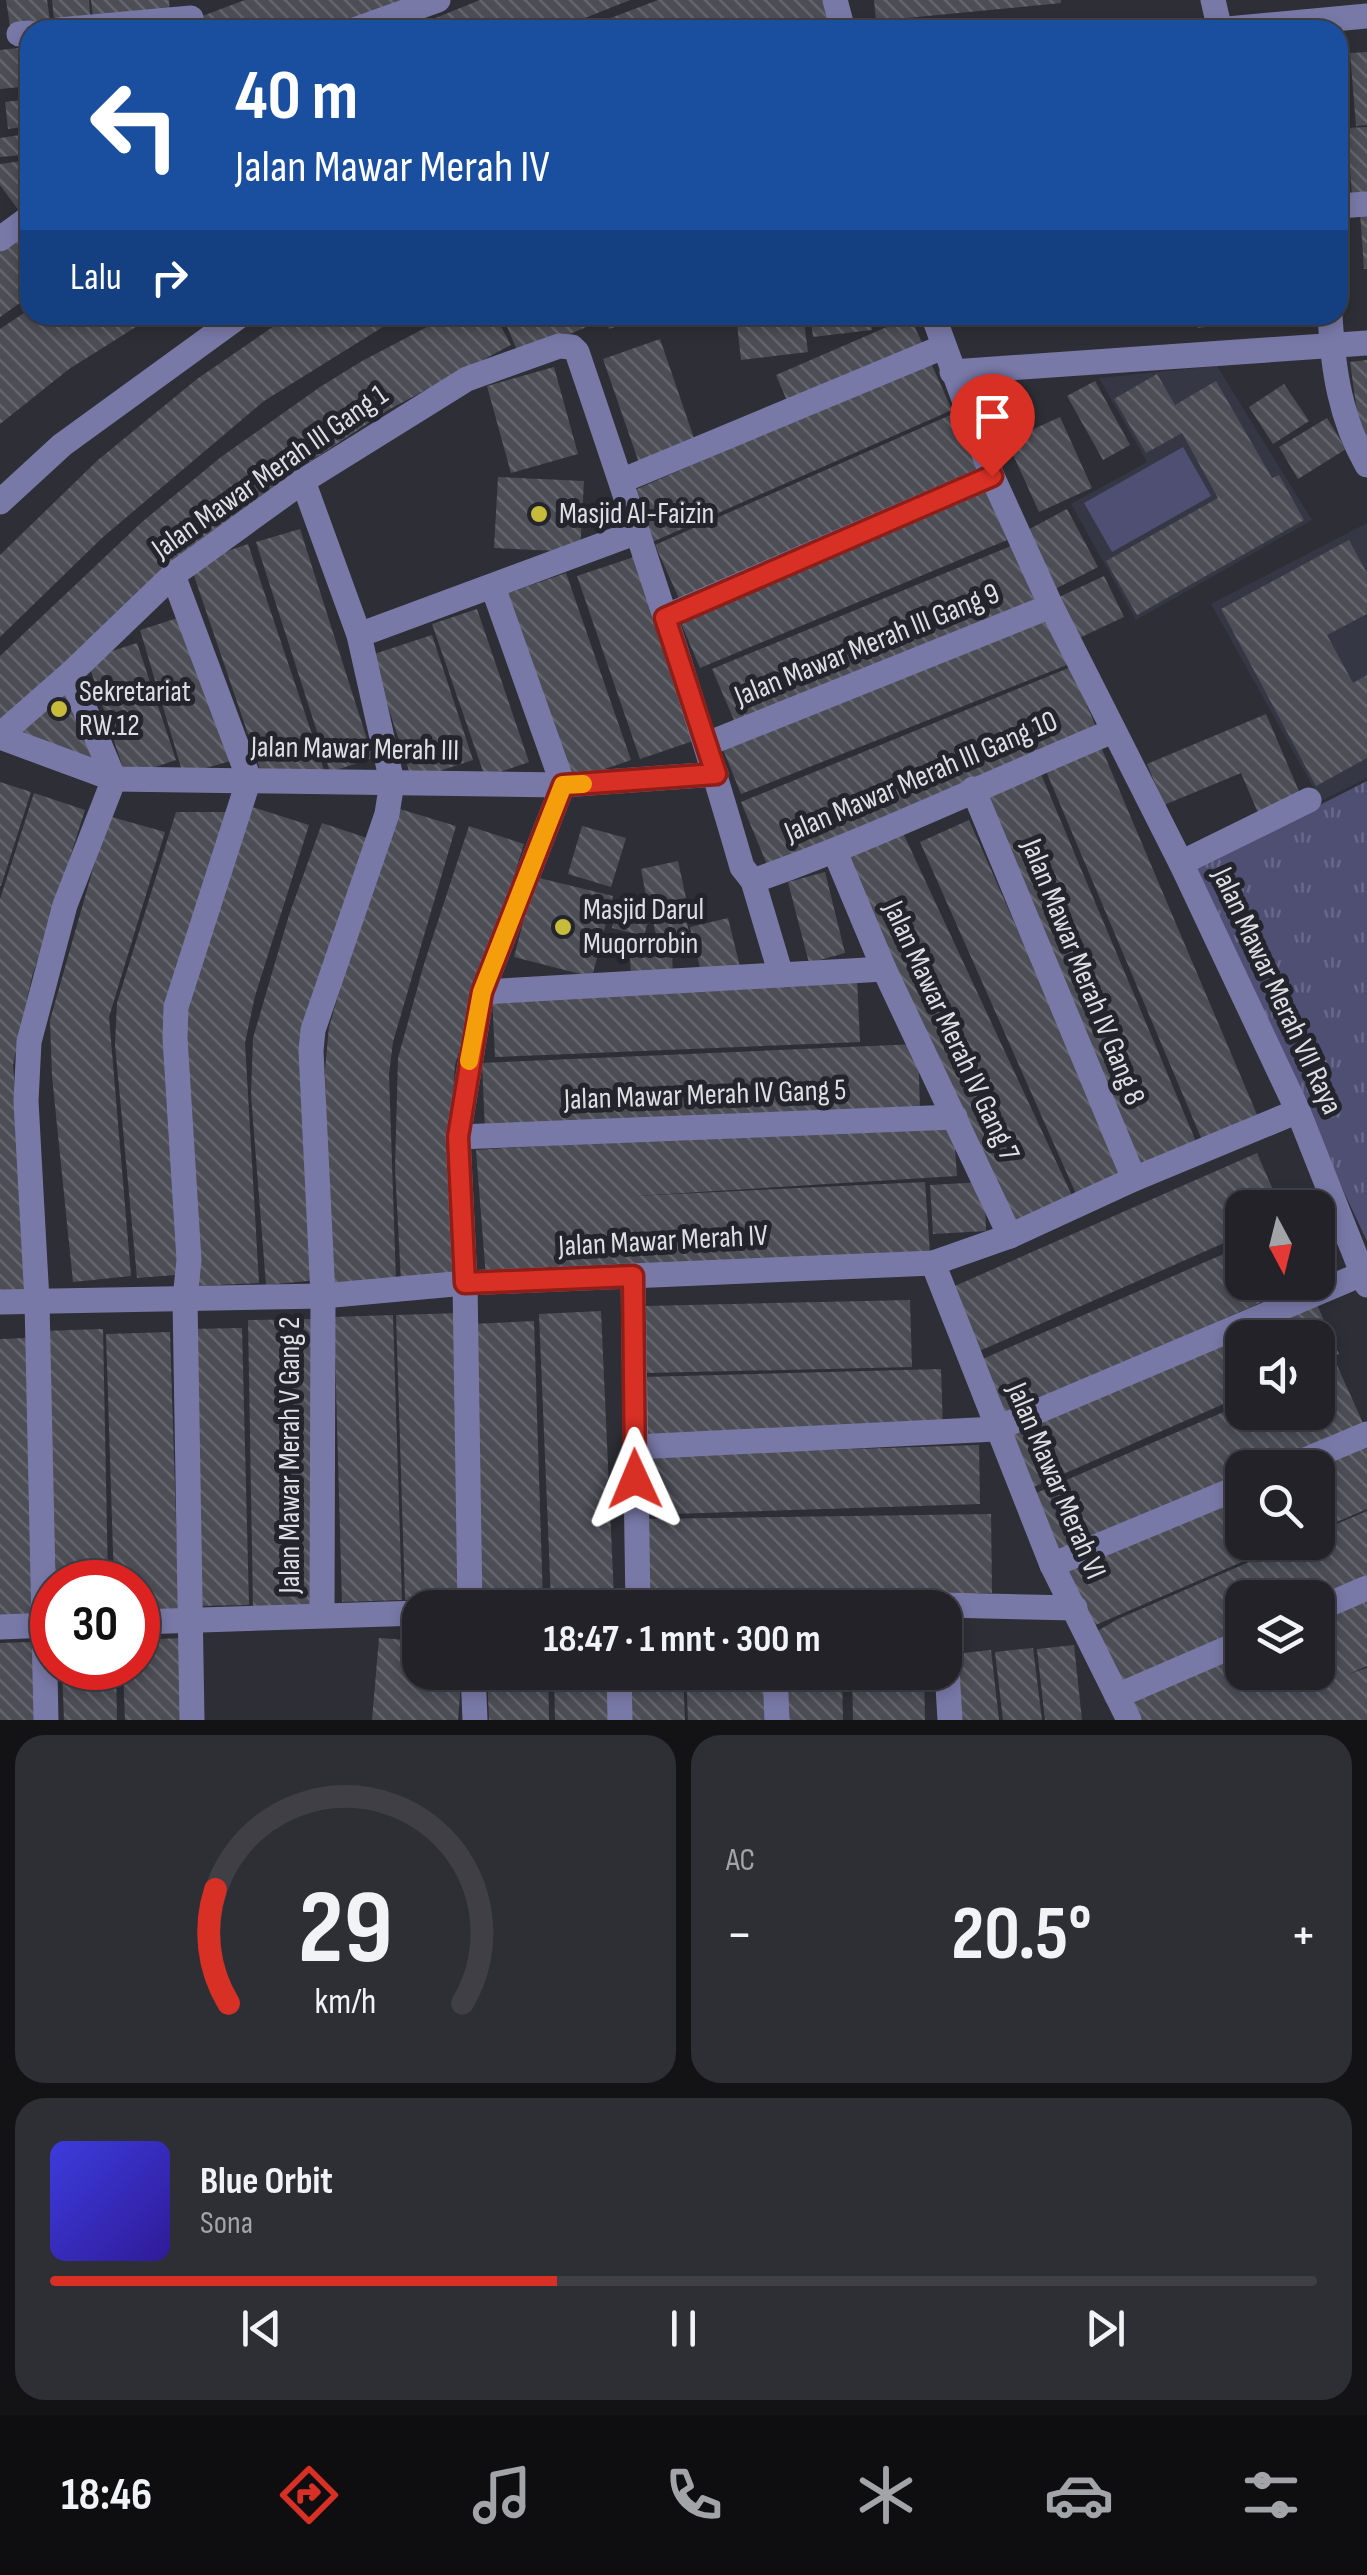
<!DOCTYPE html>
<html lang="id">
<head>
<meta charset="utf-8">
<style>
	:root { --surface:#222228; --page:#2e2f34; --text:#f1f3f6; --muted:#a2a4a8; --line:#3f3f45; --accent:#d93025 }
	body { margin:0; font-family:"Sofia Sans Condensed",sans-serif; background:var(--page); color:var(--text); height:100vh; display:flex; flex-direction:column; font-size:38px; white-space:nowrap }
	* { box-sizing:border-box; margin:0 }
	p { font-size:32px; color:var(--muted) }
	.icon { flex:none; width:55px; height:55px; fill:none; stroke:currentColor; stroke-width:2; stroke-linecap:round; stroke-linejoin:round }
	.map { position:relative; height:1720px; overflow:hidden }
	.sheet { display:flex; flex-direction:column; gap:15px; padding:15px; background:#131316; flex:1 }
	.sheet>* { flex:none }
	.hud { position:absolute; left:20px; top:20px; width:1328px; height:305px; border-radius:30px; box-shadow:0 5px 15px #0003,0 0 0 2px var(--line); background:#1a4fa0; color:#fff; overflow:hidden }
	.needle { width:65px; rotate:173deg }
	.buttons { position:absolute; left:1225px; top:1190px; display:grid; gap:20px }
	.buttons a { display:grid; place-items:center; width:110px; height:110px; border-radius:20px; background:var(--surface); box-shadow:0 5px 15px #0003,0 0 0 2px var(--line); font-size:50px }
	.speed { position:absolute; left:30px; top:1560px; display:flex; gap:20px; font-size:50px; font-weight:700; text-align:center }
	.speed>* { display:grid; place-content:center; width:130px; height:130px; border-radius:50%; background:var(--surface); box-shadow:0 5px 15px #0003,0 0 0 2px var(--line); line-height:1 }
	.speed .limit { border:15px solid #d22; background:#fff; color:#111 }
	.pin { position:absolute; display:grid; place-items:center; width:85px; height:85px; color:#fff; margin:-102px -42px; border-radius:50% 50% 50% 0; rotate:-45deg; box-shadow:0 0 10px #0007 }
	.pin .icon { rotate:45deg }
	.me { position:absolute; width:110px; margin:-55px; rotate:359deg; stroke-linejoin:round; filter:drop-shadow(0 0 8px #0008) }
	.turn { display:flex; align-items:center; gap:35px; height:210px; padding:0 50px; font-size:45px }
	.turn .icon { width:130px; height:130px; stroke-width:2.5 }
	.turn b { display:block; font-size:70px; line-height:85px }
	.then { display:flex; align-items:center; height:95px; padding:0 50px; background:#0003; gap:20px; font-size:38px }
	.big { font-size:75px; font-weight:700; line-height:1.1 }
	.sheet .card { flex:1; display:flex; flex-direction:column; justify-content:center; gap:15px; min-width:0; padding:0 35px; border-radius:30px; background:var(--page) }
	.sheet .dial { align-items:center; gap:0 }
	.dial svg { height:260px; overflow:visible; fill:none; stroke:var(--line); stroke-width:7; stroke-linecap:round; text-anchor:middle }
	.dial text { fill:var(--text); stroke:none }
	.song { display:flex; align-items:center; gap:30px }
	.cover { width:120px; height:120px; border-radius:15px; background:linear-gradient(135deg,hsl(240 70% 55%),hsl(250 70% 35%)) }
	.played { height:10px; border-radius:5px; background:linear-gradient(90deg,var(--accent) 40%,var(--line) 40%) }
	.keys { display:flex; justify-content:space-around; direction:ltr }
	.heat { display:flex; justify-content:space-between; align-items:center; font-size:55px; direction:ltr }
	.sheet .tiles { flex:1; display:grid; gap:15px; grid-template-columns:1fr 1fr }
	.card:last-child { grid-column:span 2 }
	.trip { position:absolute; left:402px; top:1590px; width:560px; height:100px; border-radius:30px; background:var(--surface); box-shadow:0 5px 15px #0003,0 0 0 2px var(--line); font-weight:700; line-height:100px; text-align:center }
	.tabs { display:flex; height:160px; justify-content:space-around; align-items:center; background:#0e0e10; color:var(--muted) }
	.tabs .icon { width:70px; height:70px }
	.tabs .on { color:var(--accent) }
	.tabs b { font-size:45px; color:var(--text) }
	.map>svg:first-child { display:block }
	.built { fill:#363744 }
	.grass { fill:url(#grass-tufts) }
	.garden { fill:#4f4f74 }
	.building { fill:url(#building-back-hatch) }
	.lines { fill:none; stroke-linecap:round; stroke-linejoin:round }
	.minor { stroke:#7979a8; stroke-width:25 }
	.route-casing { stroke:#8d1f18; stroke-width:25 }
	.route { stroke:#d93025; stroke-width:18 }
	.slow { stroke:#f59e0b; stroke-width:18 }
	.poi-dot { fill:#c7bb3b; stroke:#24252c; stroke-width:4 }
	.labels { text-anchor:middle; dominant-baseline:central; stroke-width:10; stroke-linejoin:round; paint-order:stroke }
	.street-label { font-size:30px; fill:#dedee3; stroke:#24252c }
	.poi-label { font-size:30px; fill:#dedee3; stroke:#24252c; text-anchor:start }
</style>
</head>
<body>
<div class="map">
<svg width="1367" height="1720" viewBox="0 0 1367 1720">
	<defs>
		<pattern id="grass-tufts" width="24" height="20" patternUnits="userSpaceOnUse" patternTransform="scale(2.5)"><rect width="24" height="20" fill="#4f4f74"/><path d="M3 7l-1-3M5 7V3M7 7l1-3M15 17l-1-3M17 17v-4M19 17l1-3" fill="none" stroke="#686888"/></pattern>
		<pattern id="building-back-hatch" width="6" height="6" patternUnits="userSpaceOnUse" patternTransform="scale(2.5)"><rect width="6" height="6" fill="#4c4d55"/><path d="M-1 5l2 2M0 0l6 6M5-1l2 2" fill="none" stroke="#65666d"/></pattern>
	</defs>
	<rect width="100%" height="100%" fill="#2e2e36"/>
	<g class="built">
		<path d="M1217 366 1312 520 1136 620 1071 504 1147 462 1099 378Z"/>
		<path d="M1367 523V778L1321 801 1211 604Z"/>
	</g>
	<path class="grass" d="M1367 781V1241L1192 870Z"/>
	<path class="garden" d="M1183 447 1211 496 1112 552 1084 503Z"/>
	<g class="building">
		<path d="M6 0H47L50 21 10 26Z"/>
		<path d="M52 0H89L91 25 55 29Z"/>
		<path d="M91 0H169L170 17 94 25Z"/>
		<path d="M245 0H418L339 30H202L197 18Z"/>
		<path d="M480 0H630L555 30H406Z"/>
		<path d="M658 0H826L838 30H579Z"/>
		<path d="M874 0H1061V3L876 21Z"/>
		<path d="M26 47 30 86 0 89V50Z"/>
		<path d="M1367 52V125L1356 126 1350 53Z"/>
		<path d="M30 99V126L8 129 5 102Z"/>
		<path d="M1367 127V195L1352 196 1347 128Z"/>
		<path d="M20 135 23 155 0 157V138Z"/>
		<path d="M30 160V209L22 215 0 185V164Z"/>
		<path d="M1367 211V269H1364L1360 212Z"/>
		<path d="M30 231V296L0 317V252Z"/>
		<path d="M30 309V315H155L69 369 0 424V329Z"/>
		<path d="M290 315H402L264 401 103 537 0 637V555L98 460 197 379Z"/>
		<path d="M450 315H495L511 345 388 410 302 467 0 732V656L142 522 221 457 320 387 362 361Z"/>
		<path d="M502 315H598L601 321 519 355Z"/>
		<path d="M604 315H647L648 316 609 329Z"/>
		<path d="M736 315H803L808 352 741 360Z"/>
		<path d="M810 315H870L872 330 813 337Z"/>
		<path d="M1197 315H1235L1236 323 1198 328Z"/>
		<path d="M1240 315H1293V318L1241 323Z"/>
		<path d="M910 317 925 349 790 408 776 375Z"/>
		<path d="M660 339 696 444 639 463 603 359Z"/>
		<path d="M1367 360V450L1361 439 1350 362Z"/>
		<path d="M930 361 952 410 650 543 628 493Z"/>
		<path d="M554 367 578 454 511 473 487 386Z"/>
		<path d="M1157 374 1175 405 1216 381 1272 478 1279 475 1304 520 1137 615 1106 561 1218 498 1182 433 1146 453 1114 399Z"/>
		<path d="M1095 381 1130 445 1103 460 1067 396Z"/>
		<path d="M1284 384 1309 421 1273 444 1249 407Z"/>
		<path d="M955 413 981 471 681 603 655 545Z"/>
		<path d="M1060 417 1092 488 1039 512 1007 441Z"/>
		<path d="M1327 418 1346 449 1298 479 1279 447Z"/>
		<path d="M498 477 584 481 580 552 494 548Z"/>
		<path d="M986 489 1007 540 700 668 678 616Z"/>
		<path d="M1067 509 1098 567 1055 589 1024 532Z"/>
		<path d="M300 529 373 758 330 772 256 542Z"/>
		<path d="M1349 540 1367 573V614L1327 635 1353 683 1367 675V758L1316 786 1221 609Z"/>
		<path d="M248 544 325 773 263 778 190 564Z"/>
		<path d="M1011 546 1036 604 737 727 712 669Z"/>
		<path d="M634 557 696 740 640 759 577 576Z"/>
		<path d="M566 573 631 760 570 781 505 594Z"/>
		<path d="M1104 576 1124 617 1077 639 1057 598Z"/>
		<path d="M477 609 529 762 485 777 432 624Z"/>
		<path d="M1046 613 1067 665 741 794 720 742Z"/>
		<path d="M184 616 231 761 183 774 140 630Z"/>
		<path d="M432 635 473 760 412 780 371 655Z"/>
		<path d="M137 643 176 760 126 777 87 659Z"/>
		<path d="M1071 667 1098 732 768 867 741 802Z"/>
		<path d="M69 682 94 760 13 737Z"/>
		<path d="M1266 714 1301 796 1258 813 1241 773 1164 805 1147 764Z"/>
		<path d="M1101 747 1258 1117 1202 1140 1046 771Z"/>
		<path d="M1041 774 1197 1144 1137 1169 981 799Z"/>
		<path d="M0 782 31 792 1 886H0Z"/>
		<path d="M34 793 85 810 32 977 13 1065 33 1289 0 1292V899Z"/>
		<path d="M246 805 309 825 255 996 245 1043 259 1283 193 1286 183 1008Z"/>
		<path d="M393 807 456 826 393 1042 389 1074 396 1282 329 1285 325 1069 329 1027Z"/>
		<path d="M176 812H229L168 1007 188 1274 137 1278 115 1045 117 1003Z"/>
		<path d="M108 816 165 832 109 1017 131 1276 73 1282 52 1076 50 1020Z"/>
		<path d="M969 820 1126 1175 1077 1196 920 842Z"/>
		<path d="M322 823 370 839 316 996 317 1280 266 1285 251 1095 253 1038 289 915Z"/>
		<path d="M469 826 524 844 455 1065 451 1121 459 1279 401 1282 395 1168 398 1058 424 964Z"/>
		<path d="M582 826 626 838 611 887 568 874Z"/>
		<path d="M903 833 1074 1200 1010 1229 840 861Z"/>
		<path d="M678 861 686 898 648 906 641 869Z"/>
		<path d="M825 872 845 953 809 963 788 882Z"/>
		<path d="M535 877 613 896 592 977 514 957Z"/>
		<path d="M618 903 651 911 644 936 612 928Z"/>
		<path d="M683 904 691 942 659 950 651 911Z"/>
		<path d="M728 918 740 967 702 976 690 927Z"/>
		<path d="M672 951 673 979 631 982 630 953Z"/>
		<path d="M857 979 860 1042 495 1057 492 994Z"/>
		<path d="M918 1044 920 1111 485 1130 482 1063Z"/>
		<path d="M953 1120 957 1176 635 1196 925 1182 930 1253 486 1278 476 1150Z"/>
		<path d="M1257 1153 1281 1208H1242V1235L977 1352 948 1289Z"/>
		<path d="M984 1182 986 1231 933 1234 930 1185Z"/>
		<path d="M1242 1246V1282H1308L1002 1416 978 1361Z"/>
		<path d="M1314 1298 1339 1354 1318 1363V1338H1242V1396L1031 1488 1004 1434Z"/>
		<path d="M910 1300 912 1367 647 1373 645 1306Z"/>
		<path d="M601 1311 614 1597 551 1600 539 1314Z"/>
		<path d="M460 1313 469 1599 405 1600 396 1315Z"/>
		<path d="M393 1315 402 1600 342 1602 334 1317Z"/>
		<path d="M314 1319 319 1605 253 1607 248 1320Z"/>
		<path d="M534 1321 543 1602 482 1604 473 1324Z"/>
		<path d="M242 1328 249 1605 196 1606 189 1329Z"/>
		<path d="M103 1329 108 1582H52L43 1331Z"/>
		<path d="M170 1332 179 1614 138 1615V1582H114L106 1334Z"/>
		<path d="M26 1338 36 1616 0 1617V1339Z"/>
		<path d="M1336 1363 1363 1423 1261 1468H1242V1476L1054 1558 1027 1497 1242 1404V1412H1318V1371Z"/>
		<path d="M941 1369 943 1430 646 1443 644 1377Z"/>
		<path d="M1367 1437V1509L1318 1530V1468Z"/>
		<path d="M979 1445 980 1504 642 1515 640 1456Z"/>
		<path d="M1242 1491V1542H1288L1091 1627 1061 1569Z"/>
		<path d="M1367 1511V1577L1318 1598H1242V1632L1114 1686 1094 1633 1118 1619 1295 1542H1318V1532Z"/>
		<path d="M991 1514 992 1593 646 1595 645 1519Z"/>
		<path d="M1367 1595V1666L1349 1674 1367 1668V1720H1135L1124 1700 1242 1649V1672H1318V1616Z"/>
		<path d="M181 1638 182 1720H125L123 1668H138V1640Z"/>
		<path d="M379 1638 420 1641V1672H462L458 1720H372Z"/>
		<path d="M32 1642 37 1720H0V1643Z"/>
		<path d="M1074 1645 1082 1720H1045L1037 1649Z"/>
		<path d="M1033 1648 1042 1720H1003L995 1652Z"/>
		<path d="M991 1650 999 1720H961L954 1654Z"/>
		<path d="M62 1668H116L117 1720H64Z"/>
		<path d="M487 1672H548L549 1720H489Z"/>
		<path d="M554 1672H613L614 1720H555Z"/>
		<path d="M623 1672H683L685 1720H624Z"/>
		<path d="M686 1672H767L768 1720H688Z"/>
		<path d="M779 1672H842L843 1720H781Z"/>
		<path d="M852 1672H924L925 1720H853Z"/>
	</g>
	<g class="lines">
		<g class="minor">
			<path d="M835 0 843 30"/>
			<path d="M1213 0 1220 30"/>
			<path d="M59 30 191 18"/>
			<path d="M354 30 438 0"/>
			<path d="M1217 30 1367 16"/>
			<path d="M19 34 30 33"/>
			<path d="M1338 206 1367 204"/>
			<path d="M0 239 30 217"/>
			<path d="M933 315 992 476 1051 606 1181 863 1298 1111 1367 1285"/>
			<path d="M1330 315C1333 369 1340 418 1367 465"/>
			<path d="M952 372 1367 343"/>
			<path d="M303 481 359 635 392 782 387 814 313 1030 311 1051 323 1296 322 1615"/>
			<path d="M621 481 943 347"/>
			<path d="M0 502 62 445 241 315"/>
			<path d="M173 575 249 779 176 1007 175 1038 189 1260 185 1299 192 1720"/>
			<path d="M665 617 992 476"/>
			<path d="M359 635 637 532"/>
			<path d="M0 735 70 674 173 575 303 481 467 379 559 346 572 347 577 352C635 523 692 694 742 867L753 881 781 975"/>
			<path d="M0 737 114 779 563 785 716 774"/>
			<path d="M707 744 1051 606"/>
			<path d="M973 789 1134 1179"/>
			<path d="M835 852 884 969 1010 1236"/>
			<path d="M1181 863 1309 800"/>
			<path d="M753 881C875 838 993 781 1113 731"/>
			<path d="M482 992 884 969"/>
			<path d="M458 1137 955 1117"/>
			<path d="M933 1263 1052 1565 1129 1720"/>
			<path d="M633 1276 638 1608"/>
			<path d="M0 1302 323 1296 465 1283 933 1263 1010 1236 1134 1179 1298 1111"/>
			<path d="M635 1447 996 1429 1362 1274"/>
			<path d="M1286 1468 1367 1434"/>
			<path d="M1052 1565 1242 1486"/>
			<path d="M470 1608 465 1283 458 1137 482 992 563 785 493 587"/>
			<path d="M805 1608 943 1605 1075 1608"/>
			<path d="M1318 1609 1367 1588"/>
			<path d="M138 1622 420 1613"/>
			<path d="M0 1627 52 1625"/>
			<path d="M945 1637 950 1720"/>
			<path d="M473 1672 475 1720"/>
			<path d="M619 1672 620 1720"/>
			<path d="M775 1672 777 1720"/>
			<path d="M1117 1696 1242 1642"/>
			<path d="M46 1720 37 1301 26 1101 29 1042 65 905 114 779 70 674"/>
		</g>
	</g>
	<g class="lines">
		<g class="route-casing">
			<path id="route" d="M635 1479 633 1276 465 1283 458 1137 482 992 563 785 716 774 665 618 992 476"/>
		</g>
		<use href="#route" class="route"/>
		<path class="slow" d="M469 1061 482 992 563 785 583 784"/>
	</g>
	<g class="poi-dot">
		<circle cx="539" cy="514" r="10"/>
		<circle cx="59" cy="709" r="10"/>
		<circle cx="563" cy="927" r="10"/>
	</g>
	<g class="labels">
		<g class="street-label">
			<text transform="translate(270 472) rotate(-35)">Jalan Mawar Merah III Gang 1</text>
			<text transform="translate(867 645) rotate(-22)">Jalan Mawar Merah III Gang 9</text>
			<text transform="translate(355 749) rotate(1)">Jalan Mawar Merah III</text>
			<text transform="translate(921 777) rotate(-23)">Jalan Mawar Merah III Gang 10</text>
			<text transform="translate(1083 972) rotate(68)">Jalan Mawar Merah IV Gang 8</text>
			<text transform="translate(1277 991) rotate(65)">Jalan Mawar Merah VII Raya</text>
			<text transform="translate(951 1031) rotate(65)">Jalan Mawar Merah IV Gang 7</text>
			<text transform="translate(705 1095) rotate(-2)">Jalan Mawar Merah IV Gang 5</text>
			<text transform="translate(663 1241) rotate(-3)">Jalan Mawar Merah IV</text>
			<text transform="translate(290 1455) rotate(-90)">Jalan Mawar Merah V Gang 2</text>
			<text transform="translate(1056 1481) rotate(67)">Jalan Mawar Merah VI</text>
		</g>
		<g class="poi-label">
			<text x="559" y="514">Masjid Al-Faizin</text>
			<text x="79" y="692">Sekretariat<tspan x="79" dy="34">RW.12</tspan></text>
			<text x="583" y="910">Masjid Darul<tspan x="583" dy="34">Muqorrobin</tspan></text>
		</g>
	</g>
</svg>
<div class="buttons">
<a><svg class="needle" viewBox="-14 -14 28 28"><path d="M0-13l5 13h-10z" fill="#e53935"/><path d="M0 13l5-13h-10z" fill="#a2a4a8"/></svg></a>
<a><svg class="icon" aria-label="sound" viewBox="0 0 24 24"><path d="M4 9h4l5-4v14l-5-4H4zM17 9q2 3 0 6"/></svg></a>
<a><svg class="icon" aria-label="search" viewBox="0 0 24 24"><circle cx="10" cy="10" r="6"/><path d="M15 15l6 6"/></svg></a>
<a><svg class="icon" aria-label="layers" viewBox="0 0 24 24"><path d="M12 4l9 5-9 5-9-5zM3 14l9 5 9-5"/></svg></a>
</div>
<div class="speed"><div class="limit">30</div></div>
<div class="pin" style="left:992px;top:476px;background:#d93025"><svg class="icon" aria-label="arrive" viewBox="0 0 24 24"><path d="M6 21V4h12l-3 4 3 4H6"/></svg></div>
<svg class="me" style="left:635px;top:1479px" viewBox="-20 -20 40 40"><path d="M0-17L14 15 0 8-14 15z" fill="#d93025" stroke="#fff" stroke-width="4"/></svg>
<div class="trip">18:47 · 1 mnt · 300 m</div>
<div class="hud">
<div class="turn"><svg class="icon" aria-label="left" viewBox="0 0 24 24"><path d="M17 20v-9H6M10 6l-5 5 5 5"/></svg><div><b>40 m</b>Jalan Mawar Merah IV</div></div>
<div class="then">Lalu<svg class="icon" aria-label="right" viewBox="0 0 24 24"><path d="M7 20v-9h11M14 6l5 5-5 5"/></svg></div>
</div>
</div>
<section class="sheet">
<div class="tiles">
<div class="card dial"><svg viewBox="0 0 100 80">
<path d="M14 69A42 42 0 1 1 86 69"/>
<path d="M14 69A42 42 0 0 1 10 34" stroke="#d93025"/>
<text x="50" y="56" font-size="32" font-weight="700">29</text>
<text x="50" y="72" font-size="11">km/h</text>
</svg></div>
<div class="card"><p>AC</p>
<div class="heat"><a>−</a><b class="big">20.5°</b><a>+</a></div>
</div>
<div class="card">
<div class="song"><i class="cover"></i><div><b>Blue Orbit</b><p>Sona</p></div></div>
<div class="played"></div>
<div class="keys"><svg class="icon" aria-label="previous" viewBox="0 0 24 24"><path d="M18 5L8 12l10 7zM5 5v14"/></svg><svg class="icon" aria-label="pause" viewBox="0 0 24 24"><path d="M8 5v14M16 5v14"/></svg><svg class="icon" aria-label="next" viewBox="0 0 24 24"><path d="M6 5l10 7-10 7zM19 5v14"/></svg></div>
</div>
</div>
</section>
<nav class="tabs">
<b>18:46</b>
<svg class="icon on" aria-label="directions" viewBox="0 0 24 24"><path d="M12 3l9 9-9 9-9-9zM9 14v-3h6M13 9l2 2-2 2"/></svg>
<svg class="icon" aria-label="music" viewBox="0 0 24 24"><path d="M9 18V5l10-2v13"/><circle cx="6" cy="18" r="3"/><circle cx="16" cy="16" r="3"/></svg>
<svg class="icon" aria-label="phone" viewBox="0 0 24 24"><path d="M5 4h4l2 5-3 2q2 4 5 5l2-3 5 2v4C11 20 4 13 5 4z"/></svg>
<svg class="icon" aria-label="climate" viewBox="0 0 24 24"><path d="M12 3v18M4 7l16 10M4 17L20 7"/></svg>
<svg class="icon" aria-label="car" viewBox="0 0 24 24"><path d="M5 17H2v-5l4-1 3-4h7l3 4 3 1v5h-3M9 17h6M6 11h13"/><circle cx="7" cy="17" r="2"/><circle cx="17" cy="17" r="2"/></svg>
<svg class="icon" aria-label="filters" viewBox="0 0 24 24"><path d="M4 7h16M4 17h16"/><circle cx="9" cy="7" r="2"/><circle cx="15" cy="17" r="2"/></svg>
</nav>
</body>
</html>
